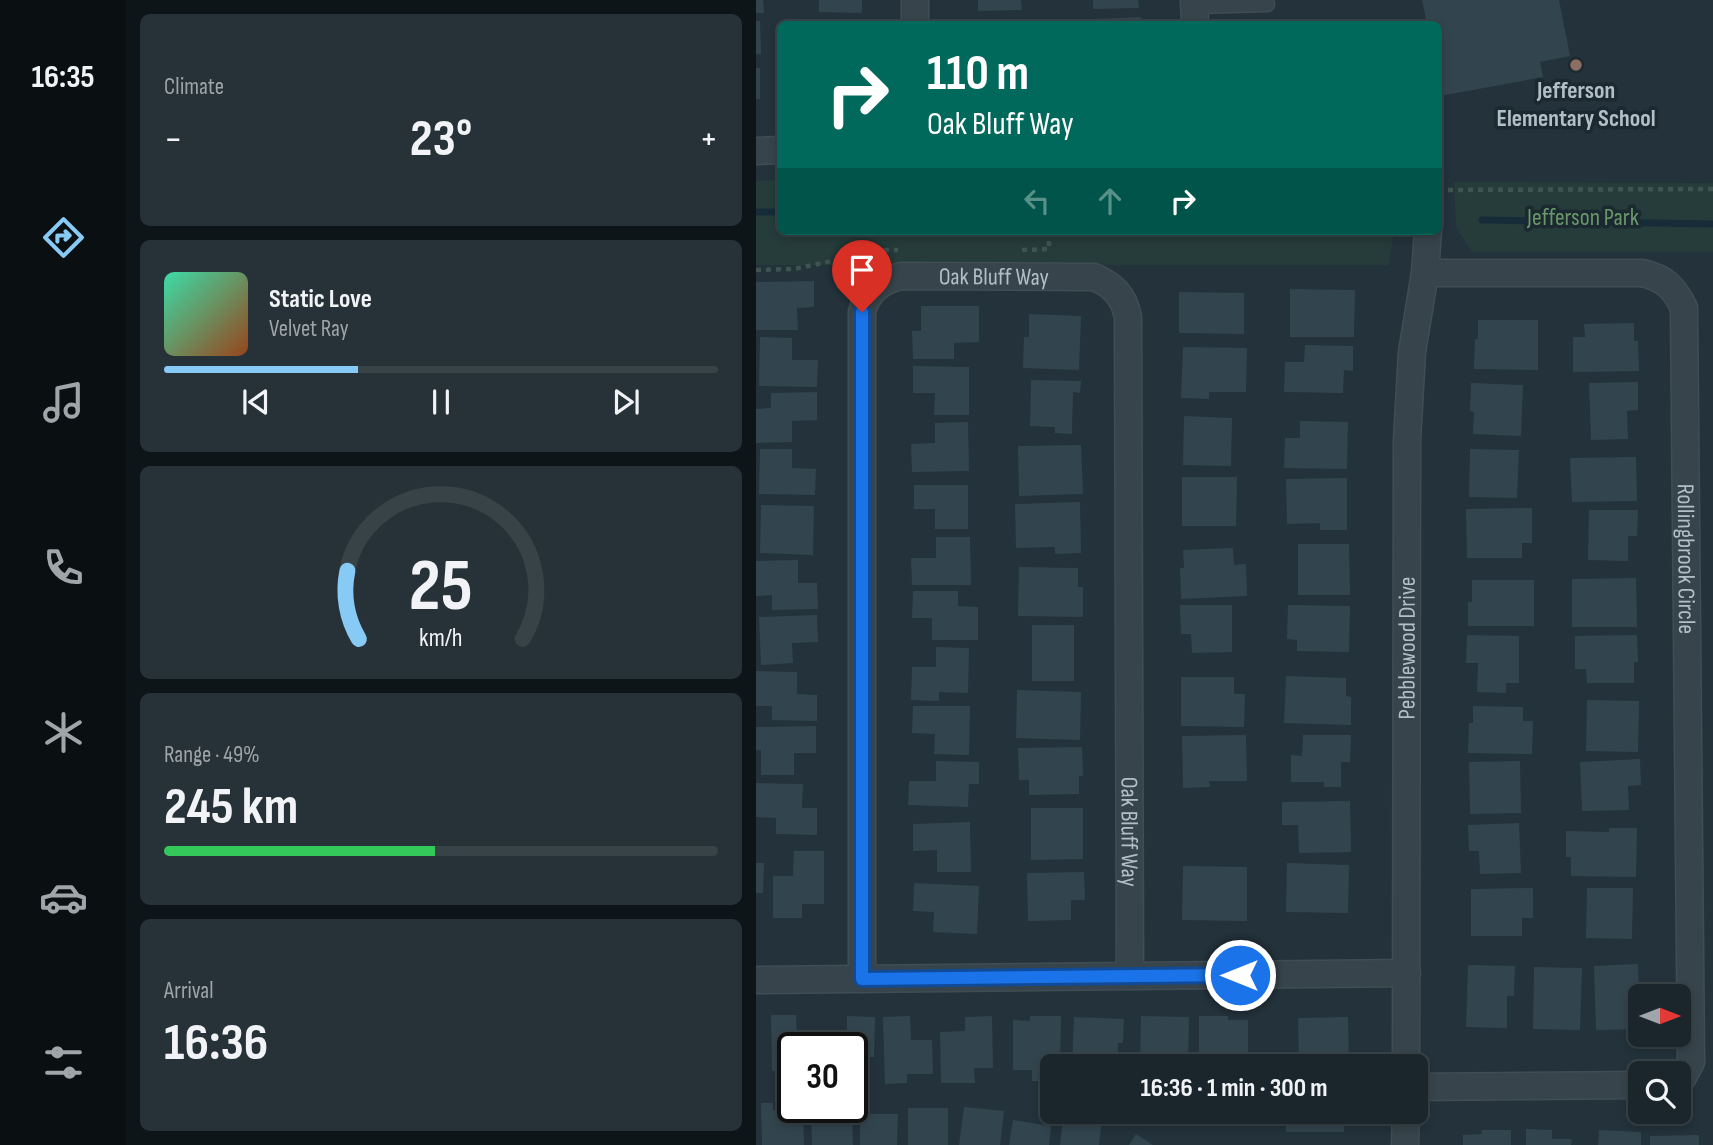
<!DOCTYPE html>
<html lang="en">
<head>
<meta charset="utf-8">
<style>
	:root { --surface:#1a262c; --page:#273238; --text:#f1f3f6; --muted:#9fa5a9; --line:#384348; --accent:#88caf6 }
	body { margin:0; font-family:"Sofia Sans Condensed",sans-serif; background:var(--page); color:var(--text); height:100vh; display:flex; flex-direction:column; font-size:26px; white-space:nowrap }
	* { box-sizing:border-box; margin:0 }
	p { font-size:23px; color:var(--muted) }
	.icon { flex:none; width:38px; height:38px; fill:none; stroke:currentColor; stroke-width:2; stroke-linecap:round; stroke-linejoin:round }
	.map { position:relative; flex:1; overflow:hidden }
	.sheet { display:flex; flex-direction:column; gap:14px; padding:14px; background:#0e1518; width:630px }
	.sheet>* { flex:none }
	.guide { position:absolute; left:21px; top:21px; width:665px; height:214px; border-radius:10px; box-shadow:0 4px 10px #0003,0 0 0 2px var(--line); background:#00695c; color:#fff; overflow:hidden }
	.needle { width:46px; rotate:90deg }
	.tools { position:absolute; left:872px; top:984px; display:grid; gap:14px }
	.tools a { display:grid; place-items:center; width:63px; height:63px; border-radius:10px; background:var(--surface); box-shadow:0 4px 10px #0003,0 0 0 2px var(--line); font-size:35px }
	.speed { position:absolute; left:21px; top:1032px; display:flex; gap:14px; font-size:35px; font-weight:700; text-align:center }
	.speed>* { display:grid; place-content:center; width:91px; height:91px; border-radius:50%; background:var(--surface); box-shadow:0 4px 10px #0003,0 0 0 2px var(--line); line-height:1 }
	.speed .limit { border:4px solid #111; border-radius:10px; background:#fff; color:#111 }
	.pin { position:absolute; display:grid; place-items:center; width:60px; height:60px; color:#fff; margin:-72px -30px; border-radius:50% 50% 50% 0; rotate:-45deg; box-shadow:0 0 7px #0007 }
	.pin .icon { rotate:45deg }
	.me { position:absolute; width:77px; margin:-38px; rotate:270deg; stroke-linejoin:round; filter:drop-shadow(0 0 5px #0008) }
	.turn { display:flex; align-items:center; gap:24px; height:147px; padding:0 35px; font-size:32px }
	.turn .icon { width:91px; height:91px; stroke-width:2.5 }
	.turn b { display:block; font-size:49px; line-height:60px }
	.lanes { display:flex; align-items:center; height:66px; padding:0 35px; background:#0003; justify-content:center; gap:35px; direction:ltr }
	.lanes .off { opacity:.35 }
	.big { font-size:52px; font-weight:700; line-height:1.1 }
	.sheet .tile { flex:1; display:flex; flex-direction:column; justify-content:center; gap:10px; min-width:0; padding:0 24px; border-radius:10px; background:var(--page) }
	.sheet .dial { align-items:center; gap:0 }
	.dial svg { height:182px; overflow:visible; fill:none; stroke:var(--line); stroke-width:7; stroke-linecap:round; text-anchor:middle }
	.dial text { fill:var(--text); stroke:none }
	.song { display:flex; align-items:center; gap:21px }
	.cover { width:84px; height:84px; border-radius:10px; background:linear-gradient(135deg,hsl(160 70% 55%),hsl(20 70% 35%)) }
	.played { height:7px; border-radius:4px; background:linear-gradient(90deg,var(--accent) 35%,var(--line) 35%) }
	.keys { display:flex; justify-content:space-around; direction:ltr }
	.heat { display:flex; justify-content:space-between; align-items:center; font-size:38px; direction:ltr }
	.charge { height:10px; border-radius:5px; background:linear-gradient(90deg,#34c759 49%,var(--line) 0) }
	.trip { position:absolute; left:284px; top:1054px; width:388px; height:70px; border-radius:10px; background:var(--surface); box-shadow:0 4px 10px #0003,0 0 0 2px var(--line); font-weight:700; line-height:70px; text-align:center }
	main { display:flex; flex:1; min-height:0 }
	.tab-bar { display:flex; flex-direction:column; width:126px; justify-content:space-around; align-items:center; background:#0a0f12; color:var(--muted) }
	.tab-bar .icon { width:49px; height:49px }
	.tab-bar .on { color:var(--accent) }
	.tab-bar b { font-size:32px; color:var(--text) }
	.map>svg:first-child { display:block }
	.green { fill:#253c3a }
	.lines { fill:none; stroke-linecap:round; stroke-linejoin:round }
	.stream { stroke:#162c39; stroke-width:7 }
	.building { fill:#32454f }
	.service-casing { stroke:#404d54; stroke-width:17 }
	.minor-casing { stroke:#404d54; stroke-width:29 }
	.path { stroke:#3e5451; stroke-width:4.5; stroke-dasharray:5 5; stroke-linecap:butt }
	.service { stroke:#37444b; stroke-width:14 }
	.minor { stroke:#37444b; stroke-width:26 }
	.route-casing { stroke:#114b97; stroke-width:18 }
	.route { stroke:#1a73e8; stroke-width:12 }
	.education-dot { fill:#8d6e63; stroke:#1c2930; stroke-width:2.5 }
	.labels { text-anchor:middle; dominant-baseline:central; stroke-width:7; stroke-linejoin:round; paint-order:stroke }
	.poi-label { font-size:24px; font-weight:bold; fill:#b2bfc7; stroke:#1c2930 }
	.park-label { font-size:24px; fill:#69986a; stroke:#1c2930 }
	.street-label { font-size:24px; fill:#b2bfc7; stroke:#1c2930 }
</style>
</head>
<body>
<main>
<nav class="tab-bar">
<b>16:35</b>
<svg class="icon on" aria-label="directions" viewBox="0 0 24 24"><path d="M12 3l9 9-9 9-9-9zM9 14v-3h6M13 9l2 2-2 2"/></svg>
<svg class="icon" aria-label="music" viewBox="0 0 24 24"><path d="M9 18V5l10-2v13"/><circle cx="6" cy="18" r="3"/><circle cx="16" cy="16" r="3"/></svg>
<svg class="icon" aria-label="phone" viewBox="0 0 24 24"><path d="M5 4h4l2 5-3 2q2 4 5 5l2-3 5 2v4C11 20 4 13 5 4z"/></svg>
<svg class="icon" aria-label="climate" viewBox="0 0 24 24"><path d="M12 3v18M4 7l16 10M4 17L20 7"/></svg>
<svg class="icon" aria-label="car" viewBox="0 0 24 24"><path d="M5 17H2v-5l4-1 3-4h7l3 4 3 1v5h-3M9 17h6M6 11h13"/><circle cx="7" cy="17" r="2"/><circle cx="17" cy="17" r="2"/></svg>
<svg class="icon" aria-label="filters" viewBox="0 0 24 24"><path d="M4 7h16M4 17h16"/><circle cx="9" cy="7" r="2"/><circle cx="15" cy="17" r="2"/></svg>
</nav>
<section class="sheet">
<div class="tile"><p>Climate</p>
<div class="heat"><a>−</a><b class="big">23°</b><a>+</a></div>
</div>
<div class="tile">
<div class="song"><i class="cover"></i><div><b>Static Love</b><p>Velvet Ray</p></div></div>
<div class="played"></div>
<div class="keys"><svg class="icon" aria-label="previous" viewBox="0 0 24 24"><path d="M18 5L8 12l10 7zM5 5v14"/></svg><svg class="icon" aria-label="pause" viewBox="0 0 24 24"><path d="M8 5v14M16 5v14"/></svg><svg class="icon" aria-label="next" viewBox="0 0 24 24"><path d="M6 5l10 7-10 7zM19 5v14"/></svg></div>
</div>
<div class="tile dial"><svg viewBox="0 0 100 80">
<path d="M14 69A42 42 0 1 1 86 69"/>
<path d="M14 69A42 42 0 0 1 9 39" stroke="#88caf6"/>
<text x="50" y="56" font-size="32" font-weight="700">25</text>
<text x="50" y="72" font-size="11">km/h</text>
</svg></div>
<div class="tile"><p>Range · 49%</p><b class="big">245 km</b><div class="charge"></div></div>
<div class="tile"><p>Arrival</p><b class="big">16:36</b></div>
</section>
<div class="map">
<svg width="957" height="1145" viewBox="0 0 957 1145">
	<rect width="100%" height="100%" fill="#23323b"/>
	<g class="green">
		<path d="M24 180V231H638L633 265H0V181Z"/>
		<path d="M698 182 957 183V252H715L700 226Z"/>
	</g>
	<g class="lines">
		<g class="stream">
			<path d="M0 212H24"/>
			<path d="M726 220 957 224"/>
		</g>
	</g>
	<g class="building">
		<path d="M0 0H7L8 13H0Z"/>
		<path d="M63 0H106V13L63 12Z"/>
		<path d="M222 0H265L266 10 222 11Z"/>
		<path d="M337 0H382L383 8 337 9Z"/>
		<path d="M666 0H803L814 56 784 62 787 77 684 96 682 24H671Z"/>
		<path d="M385 17 386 24H338V19Z"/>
		<path d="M270 19V24H234V20Z"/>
		<path d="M0 21H4L5 54H0Z"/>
		<path d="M111 21V24H52V22Z"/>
		<rect x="0" y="68" width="4" height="31"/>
		<path d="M58 281V307L41 308 42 330H0V282Z"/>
		<path d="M534 289 599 290 598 337H534Z"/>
		<path d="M423 292 488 293V334L423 333Z"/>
		<path d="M165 306H223V342L198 343V359H157L156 331H165Z"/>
		<path d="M273 314 325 316 323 370 267 368 268 337H273Z"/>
		<path d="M722 320H782V370L718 369 719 339H722Z"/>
		<path d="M878 323V341H882L883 371 817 372V337H829L828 324Z"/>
		<path d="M4 337 36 338V360H62L61 387 3 386Z"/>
		<path d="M549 345 597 346V371L588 370 587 393 528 392 529 362H548Z"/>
		<path d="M427 347 491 348 490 392H453V399L425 398Z"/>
		<path d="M157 366 213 367V415H178L179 393H157Z"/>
		<path d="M275 380 325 381 324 393 317 392 316 434 299 433V427L274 426Z"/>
		<path d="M882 382V410L871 411 872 439 835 440 833 383Z"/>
		<path d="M715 383 767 385 765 436 717 434 718 412 714 411Z"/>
		<path d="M61 392V420L36 421V442L0 443V409L15 408V393Z"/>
		<path d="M428 416 476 418 475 466 427 465Z"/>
		<path d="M544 421 592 422 591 469 528 468 529 438H544Z"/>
		<path d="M212 422 213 471 156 472 155 444 179 443V423Z"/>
		<path d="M325 445 327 494 263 496 262 446Z"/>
		<path d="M4 449H36V468L60 469 59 495 3 494Z"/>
		<path d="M714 449 763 450 761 498 713 497Z"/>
		<path d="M880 457 881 501 816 502 814 458Z"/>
		<path d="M426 477H481L480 526H426Z"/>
		<path d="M591 478V530H564V523L531 524 530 479Z"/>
		<path d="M158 485H212V529H179V509H158Z"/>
		<path d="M324 502 325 553 299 554V547L260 548 259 504Z"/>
		<path d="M5 505 58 506 57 555 4 553Z"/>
		<path d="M776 508V543H766V558H711L710 509Z"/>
		<path d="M833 510H882L881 536H872V561L832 560Z"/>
		<path d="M180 537H214L215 585H156L155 558H180Z"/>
		<path d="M542 544H593L594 595H542Z"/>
		<path d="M477 548 478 565 490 564 491 596 425 599 424 568H428L427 550Z"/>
		<path d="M42 560V583H61L62 609 16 610V595L0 596V561Z"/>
		<path d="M263 567 322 568V587H327V617L262 616Z"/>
		<path d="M880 578 881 627H816V579Z"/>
		<path d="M716 580H778V626H712V602H716Z"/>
		<path d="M157 591H202V606L222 607V640H176V618H156Z"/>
		<path d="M424 605H476V652L436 653 435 634H425Z"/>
		<path d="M532 605 594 606 593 652 541 651V640L531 639Z"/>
		<path d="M61 615 62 642 36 643 37 663 5 665 3 617Z"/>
		<rect x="276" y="625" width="42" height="56"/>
		<path d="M711 635 763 636V683H750V693L721 692 722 663H710Z"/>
		<path d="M881 635 882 662H878V683H831L830 669H819V636Z"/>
		<path d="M180 647 213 648 212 693 183 692V701L155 700 156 667H180Z"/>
		<path d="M0 671 41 672V694L61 695V721L16 720V706H0Z"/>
		<path d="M530 676 590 678V696L595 697V725L528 723Z"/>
		<path d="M425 677H478V694H489L488 727 425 726Z"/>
		<path d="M261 690 325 692 324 740 260 738Z"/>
		<path d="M831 700 883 701 882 752 830 751Z"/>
		<path d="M157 706H214L213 755 178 754 179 734 156 733Z"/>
		<path d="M717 706 767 707V721H777L776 754 712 753 713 723H717Z"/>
		<path d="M60 726V753H38V775H5V750H0V727Z"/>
		<path d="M490 735 491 781H453L454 787 427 788 426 736Z"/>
		<path d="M547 735H595L594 762H585V787H568V782H535V755L546 756Z"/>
		<path d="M326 747 327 776H323V794L273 795V780H263L262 748Z"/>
		<path d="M884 759 885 785 872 786 873 810 826 811 824 762Z"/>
		<path d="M180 761 223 762V784H213L212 807 152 805 153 781H180Z"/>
		<path d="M764 761 765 813 714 814 713 762Z"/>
		<path d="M0 783 47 784 46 808H61V835L20 834V818L0 817Z"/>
		<path d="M594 801 595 852 543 853 542 825H526V802Z"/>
		<path d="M275 808H327V859L275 860Z"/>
		<path d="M214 822 215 872H181V850L157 851V824Z"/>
		<path d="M763 823 765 873 724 874 723 851H713L712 825Z"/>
		<path d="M853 828H881L880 877 815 876V857H810V831L853 832Z"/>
		<path d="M38 851H68V904H46V918H17V876H37Z"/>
		<path d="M0 863H8L7 893H0Z"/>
		<path d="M531 863 593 865 592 913 530 912Z"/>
		<path d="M427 866 491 867V921L426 920Z"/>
		<path d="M328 872 329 900H315V920L272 921 271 873Z"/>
		<path d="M158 883 223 886 221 934 177 932 178 912 157 911Z"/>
		<path d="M777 888V918H766V936H715V889Z"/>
		<path d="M831 888H877L876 939 830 938Z"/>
		<path d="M882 964 884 1029 840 1030 838 966Z"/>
		<path d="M712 965 759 966 758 996H751V1028L710 1027Z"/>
		<path d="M778 967 826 968 824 1030 777 1029Z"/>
		<path d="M15 1015H40L41 1040H59V1048H37V1082H31V1071H16Z"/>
		<path d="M91 1016 119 1017 118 1057H102L101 1084H96V1048H68V1033H91Z"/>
		<path d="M154 1016 155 1040H176L177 1074H151V1083L129 1084 127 1017Z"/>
		<path d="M236 1016 237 1068H218L219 1083H185L184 1032 209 1031V1017Z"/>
		<path d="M274 1016H305L304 1066H296V1081H276V1070H257V1020L274 1021Z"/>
		<path d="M385 1016 433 1017 432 1066H384Z"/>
		<path d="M443 1016H472V1020H492V1066H443Z"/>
		<path d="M318 1017 368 1019 367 1043H362L361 1066 316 1065Z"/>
		<path d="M592 1017 593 1066H543L542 1018Z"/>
		<path d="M5 1103H17V1110H47L48 1145H6Z"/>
		<path d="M208 1107 248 1111 244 1145H203Z"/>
		<path d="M55 1108H96L97 1145H56Z"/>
		<rect x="152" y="1108" width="40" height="37"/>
		<rect x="530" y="1111" width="58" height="21"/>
		<path d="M104 1114H142L141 1145H104Z"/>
		<path d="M257 1120 295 1126 293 1145H253Z"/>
		<path d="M307 1121 345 1126 343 1145H304Z"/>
		<path d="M770 1129 796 1130V1139H816L815 1145H770Z"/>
		<path d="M726 1130H755V1145H707V1135L726 1134Z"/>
		<path d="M843 1130 885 1132V1145H842Z"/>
		<path d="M380 1134 397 1145H373Z"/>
		<path d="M943 1135V1145H894V1136Z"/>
	</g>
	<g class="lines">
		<g class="service-casing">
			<path id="service" d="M438 6 511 4"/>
		</g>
		<g class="minor-casing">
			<g id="minor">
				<path d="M159 0V24"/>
				<path d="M438 0 439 24"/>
				<path d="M0 151 24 150"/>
				<path id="s1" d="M669 273H886C908 278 918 287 928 308L935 1062 927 1077 922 1079"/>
				<path id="s2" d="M106 979V312C111 291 125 281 145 276L338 277C357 285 368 296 372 317L374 976"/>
				<path d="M0 980 651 973"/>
				<path id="s3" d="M650 1066 651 440 656 352 669 273 672 231"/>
				<path d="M660 1087 884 1085"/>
				<path d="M649 1145 650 1111"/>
			</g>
		</g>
		<g class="path">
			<path d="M682 190 957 189"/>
			<path d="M266 250 293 249V231"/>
			<path d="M0 270 38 269 128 250H142"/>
		</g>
		<use href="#service" class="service"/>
		<use href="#minor" class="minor"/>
	</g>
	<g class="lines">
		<g class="route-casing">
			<path id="route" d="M106 312V979L484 975"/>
		</g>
		<use href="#route" class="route"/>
	</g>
	<circle class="education-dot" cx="820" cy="65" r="7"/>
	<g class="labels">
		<g class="poi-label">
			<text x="820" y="90">Jefferson<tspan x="820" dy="28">Elementary School</tspan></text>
		</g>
		<g class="park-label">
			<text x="827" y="217">Jefferson Park</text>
		</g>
		<g class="street-label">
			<text stroke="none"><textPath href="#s2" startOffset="816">Oak Bluff Way</textPath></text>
			<text stroke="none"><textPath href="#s1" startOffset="525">Rollingbrook Circle</textPath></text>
			<text stroke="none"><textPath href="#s3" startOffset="418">Pebblewood Drive</textPath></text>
			<text stroke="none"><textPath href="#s2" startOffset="1486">Oak Bluff Way</textPath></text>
		</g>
	</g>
</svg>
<div class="tools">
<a><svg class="needle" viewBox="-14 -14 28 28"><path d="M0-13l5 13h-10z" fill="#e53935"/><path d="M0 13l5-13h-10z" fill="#9fa5a9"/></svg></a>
<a><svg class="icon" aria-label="search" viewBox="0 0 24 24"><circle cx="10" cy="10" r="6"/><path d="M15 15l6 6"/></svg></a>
</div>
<div class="speed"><div class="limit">30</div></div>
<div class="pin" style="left:106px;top:312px;background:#d93025"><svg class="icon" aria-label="arrive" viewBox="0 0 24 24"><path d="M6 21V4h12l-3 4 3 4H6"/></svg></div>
<svg class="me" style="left:484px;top:975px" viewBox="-20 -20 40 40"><circle r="17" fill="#1a73e8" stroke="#fff" stroke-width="3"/><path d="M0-11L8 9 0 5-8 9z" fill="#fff"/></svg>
<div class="trip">16:36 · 1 min · 300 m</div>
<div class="guide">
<div class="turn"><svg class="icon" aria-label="right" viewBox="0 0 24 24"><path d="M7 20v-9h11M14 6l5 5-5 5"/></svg><div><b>110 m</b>Oak Bluff Way</div></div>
<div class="lanes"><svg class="icon off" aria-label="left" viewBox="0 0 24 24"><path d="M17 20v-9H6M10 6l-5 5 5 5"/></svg><svg class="icon off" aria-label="ahead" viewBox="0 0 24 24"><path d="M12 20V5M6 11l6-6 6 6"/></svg><svg class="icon" aria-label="right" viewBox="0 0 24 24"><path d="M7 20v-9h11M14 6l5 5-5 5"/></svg></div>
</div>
</div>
</main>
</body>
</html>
